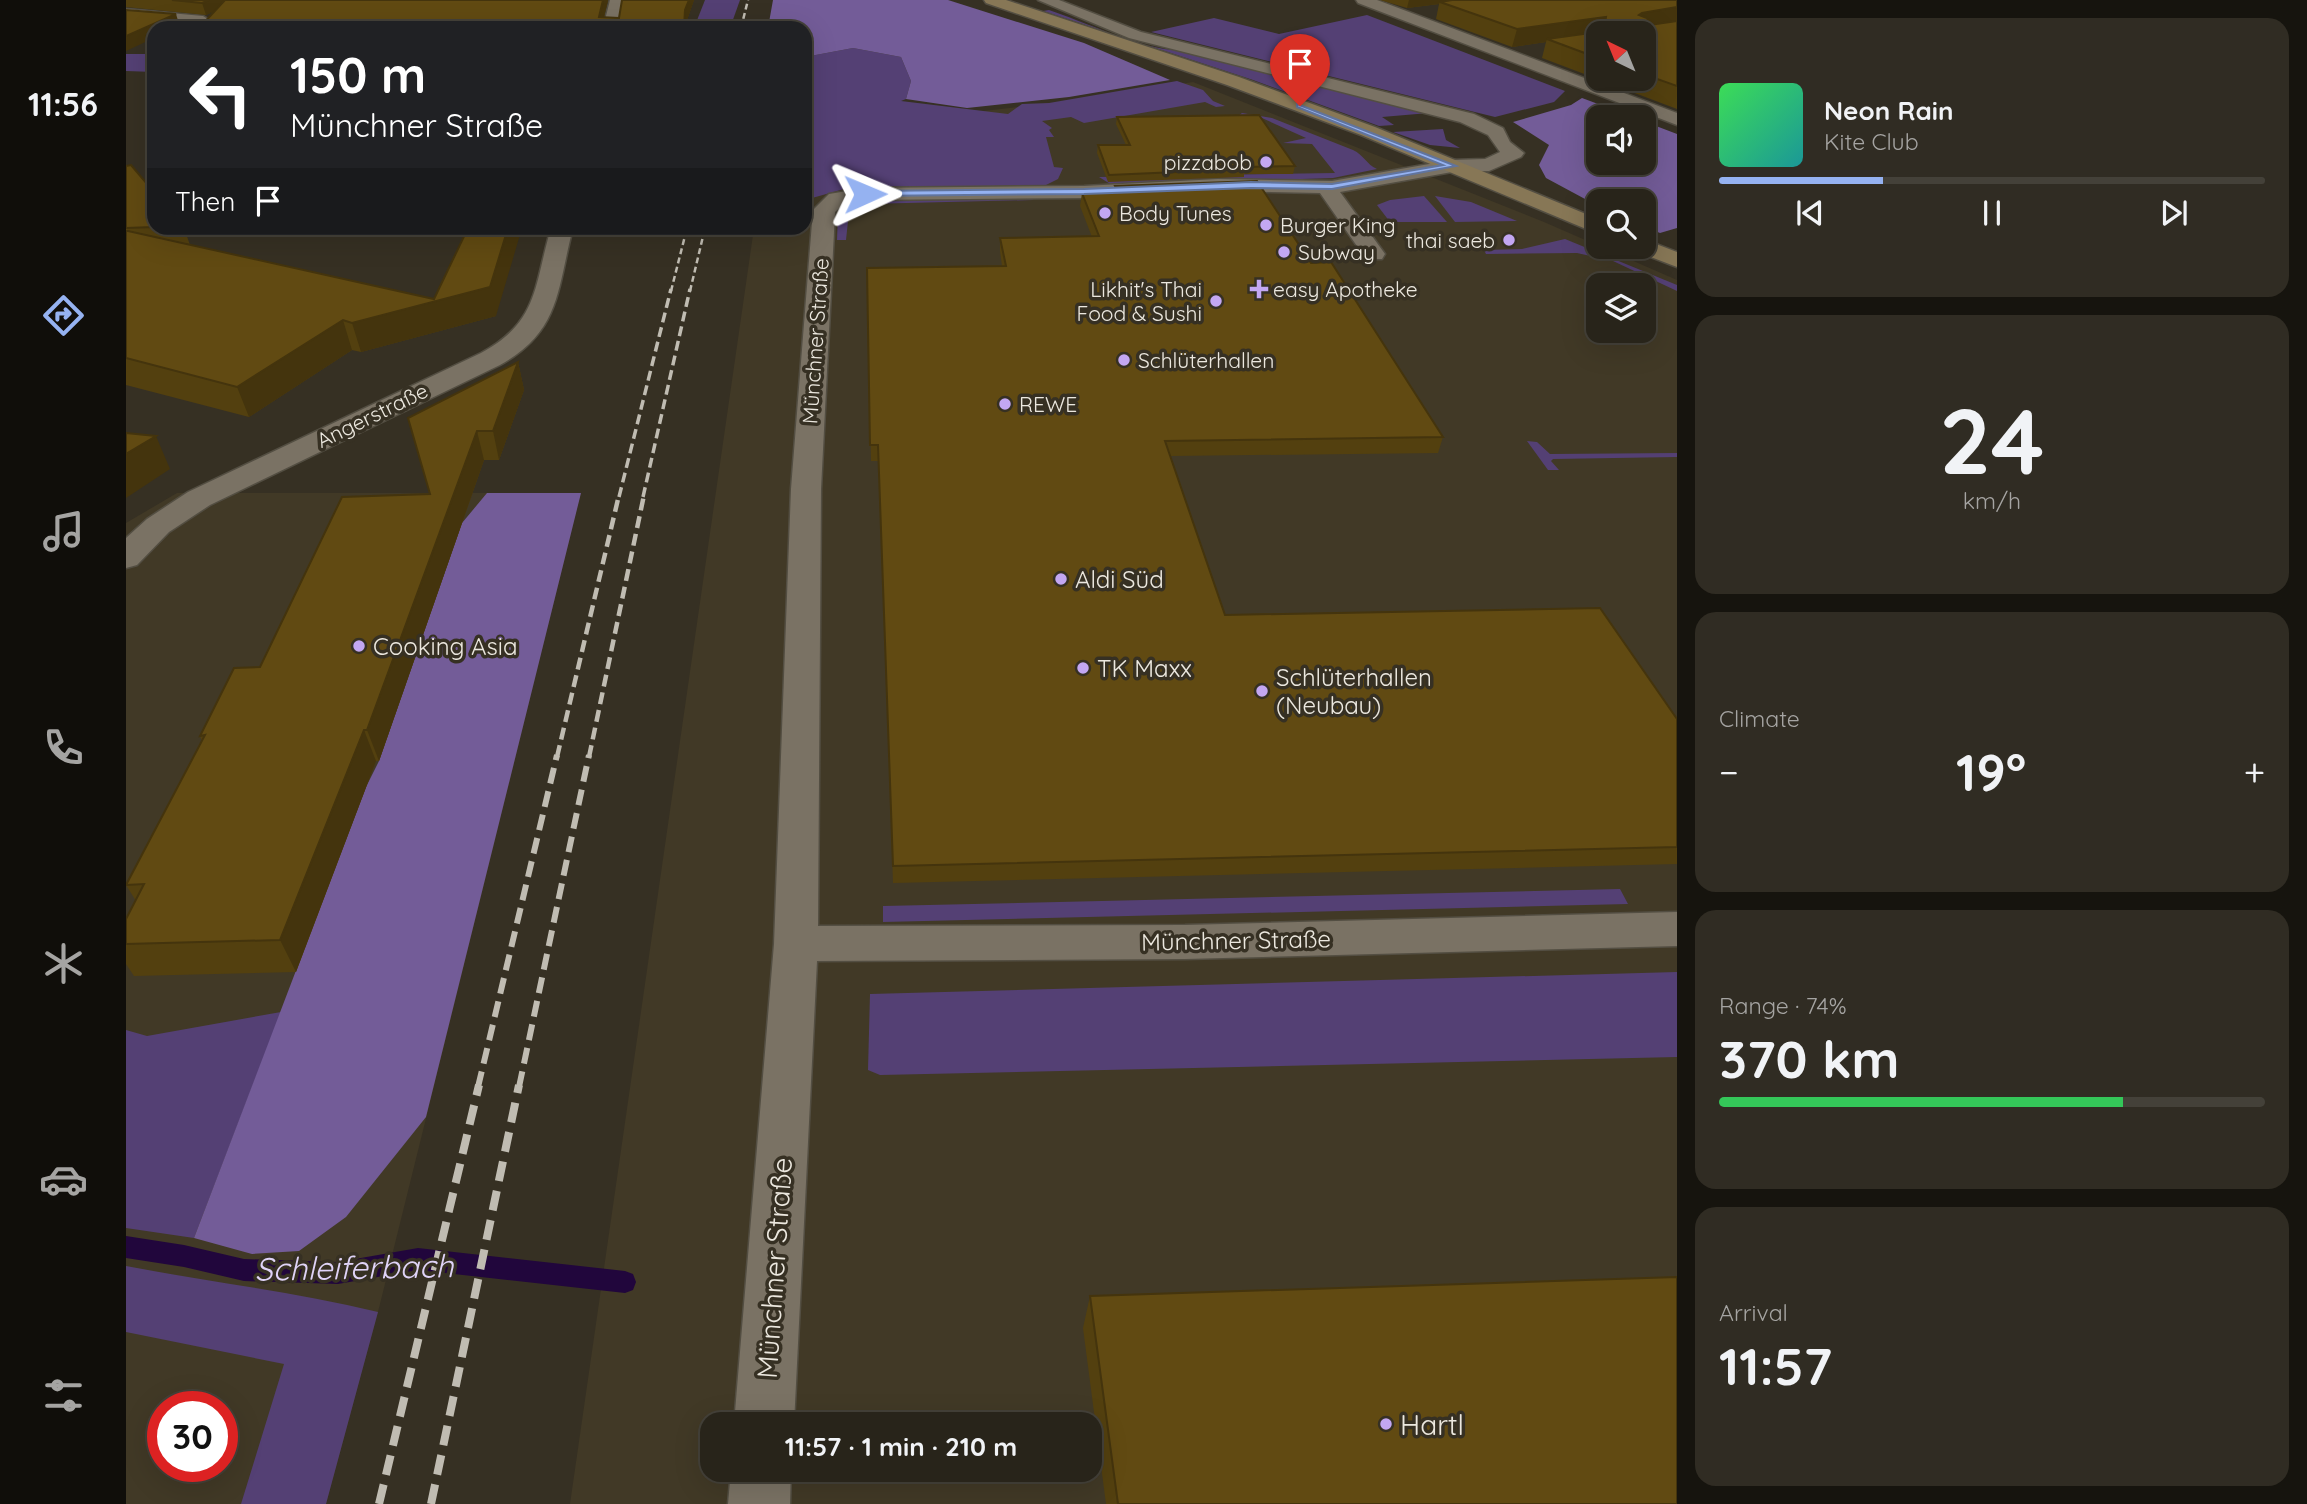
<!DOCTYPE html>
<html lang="en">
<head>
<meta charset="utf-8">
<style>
	:root { --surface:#28241a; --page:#302c23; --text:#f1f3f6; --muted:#a5a4a2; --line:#444139; --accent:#95b2f1 }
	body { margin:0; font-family:Quicksand,sans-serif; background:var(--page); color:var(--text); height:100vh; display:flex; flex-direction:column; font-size:26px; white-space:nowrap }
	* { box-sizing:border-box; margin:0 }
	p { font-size:23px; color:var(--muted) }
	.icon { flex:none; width:38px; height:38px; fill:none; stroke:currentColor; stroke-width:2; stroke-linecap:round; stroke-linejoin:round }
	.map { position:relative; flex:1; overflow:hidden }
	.drawer { display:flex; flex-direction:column; gap:18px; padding:18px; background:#16140e; width:630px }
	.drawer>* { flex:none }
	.guide { position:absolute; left:21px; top:21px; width:665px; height:214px; border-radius:21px; box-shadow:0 7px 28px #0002,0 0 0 2px var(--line); background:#202124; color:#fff; overflow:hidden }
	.needle { width:46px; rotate:317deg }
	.tools { position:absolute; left:1460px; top:21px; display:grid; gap:14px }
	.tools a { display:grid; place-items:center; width:70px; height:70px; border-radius:14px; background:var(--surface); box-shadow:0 7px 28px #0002,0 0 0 2px var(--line); font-size:35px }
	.speed { position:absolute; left:21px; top:1391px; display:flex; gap:14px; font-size:35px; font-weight:700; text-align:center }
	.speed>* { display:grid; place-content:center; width:91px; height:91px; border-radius:50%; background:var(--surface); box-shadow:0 7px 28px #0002,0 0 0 2px var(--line); line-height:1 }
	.speed .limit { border:10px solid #d22; background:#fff; color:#111 }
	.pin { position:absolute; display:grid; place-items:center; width:60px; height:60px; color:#fff; margin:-72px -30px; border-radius:50% 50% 50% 0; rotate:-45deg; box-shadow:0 0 7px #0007 }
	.pin .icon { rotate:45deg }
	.me { position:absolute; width:77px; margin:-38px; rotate:89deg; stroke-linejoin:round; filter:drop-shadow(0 0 5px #0008) }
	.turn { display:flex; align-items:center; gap:24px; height:147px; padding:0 28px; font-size:32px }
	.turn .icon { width:91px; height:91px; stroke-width:2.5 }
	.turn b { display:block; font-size:49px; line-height:60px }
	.then { display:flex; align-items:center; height:66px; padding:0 28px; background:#0003; gap:14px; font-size:26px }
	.big { font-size:52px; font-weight:700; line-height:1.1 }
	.drawer .tile { flex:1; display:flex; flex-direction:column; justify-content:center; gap:10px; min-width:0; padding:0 24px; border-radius:21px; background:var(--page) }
	.drawer .dial { align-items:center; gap:0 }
	.dial b { font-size:91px; line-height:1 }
	.song { display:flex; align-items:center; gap:21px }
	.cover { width:84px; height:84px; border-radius:10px; background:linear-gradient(135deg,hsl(130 70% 55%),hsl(180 70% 35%)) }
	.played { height:7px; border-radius:4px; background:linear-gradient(90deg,var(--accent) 30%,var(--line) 30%) }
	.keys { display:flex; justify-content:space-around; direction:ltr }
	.heat { display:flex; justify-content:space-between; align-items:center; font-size:38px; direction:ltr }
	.charge { height:10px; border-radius:5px; background:linear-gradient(90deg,#34c759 74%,var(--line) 0) }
	.trip { position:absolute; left:574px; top:1412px; width:402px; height:70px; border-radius:21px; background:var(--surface); box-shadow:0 7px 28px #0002,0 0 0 2px var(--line); font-weight:700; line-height:70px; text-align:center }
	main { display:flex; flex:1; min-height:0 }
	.tabs { display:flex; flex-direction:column; width:126px; justify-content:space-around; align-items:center; background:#100e0a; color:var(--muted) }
	.tabs .icon { width:49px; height:49px }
	.tabs .current { color:var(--accent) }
	.tabs b { font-size:32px; color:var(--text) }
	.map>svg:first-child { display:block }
	.built { fill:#413926; fill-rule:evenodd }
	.green { fill:#544074 }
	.forest { fill:#735c98 }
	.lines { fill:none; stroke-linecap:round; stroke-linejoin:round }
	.stream { fill:#21063c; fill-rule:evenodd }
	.street-casing { stroke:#534e42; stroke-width:3 }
	.secondary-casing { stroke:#534e42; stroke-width:3 }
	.street { fill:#7a7264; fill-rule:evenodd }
	.secondary { fill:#877756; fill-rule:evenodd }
	.rail-far4 { stroke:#c0bcb2; stroke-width:2.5; stroke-dasharray:6 3.5; stroke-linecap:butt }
	.rail-far3 { stroke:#c0bcb2; stroke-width:3.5; stroke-dasharray:10 5; stroke-linecap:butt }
	.rail-far2 { stroke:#c0bcb2; stroke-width:4.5; stroke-dasharray:12 6; stroke-linecap:butt }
	.rail-far1 { stroke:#c0bcb2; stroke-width:6; stroke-dasharray:16 8; stroke-linecap:butt }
	.rail { stroke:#c0bcb2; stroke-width:8; stroke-dasharray:20 10; stroke-linecap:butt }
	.wall { fill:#53400f; fill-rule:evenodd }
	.shaded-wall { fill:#44340d }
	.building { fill:#614a12; stroke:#44340d; stroke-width:2 }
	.route { fill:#95b2f1; stroke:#61749d; stroke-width:2 }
	.poi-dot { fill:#c3a7f2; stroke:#363023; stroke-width:2.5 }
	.labels { text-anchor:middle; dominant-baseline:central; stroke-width:7; stroke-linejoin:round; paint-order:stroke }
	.far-poi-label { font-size:21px; fill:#ece8df; stroke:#363023; text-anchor:start }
	.far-street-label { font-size:21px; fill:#ece8df; stroke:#363023 }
	.poi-label { font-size:24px; fill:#ece8df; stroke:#363023; text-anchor:start }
	.street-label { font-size:24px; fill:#ece8df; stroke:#363023 }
	.near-street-label { font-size:28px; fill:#ece8df; stroke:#363023 }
	.near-poi-label { font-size:28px; fill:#ece8df; stroke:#363023; text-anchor:start }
	.near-water-label { font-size:32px; font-style:italic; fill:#dfd3f7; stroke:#363023 }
</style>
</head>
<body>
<main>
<nav class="tabs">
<b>11:56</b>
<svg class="icon current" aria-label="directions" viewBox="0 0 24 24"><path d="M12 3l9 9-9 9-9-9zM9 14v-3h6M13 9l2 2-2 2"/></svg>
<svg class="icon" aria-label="music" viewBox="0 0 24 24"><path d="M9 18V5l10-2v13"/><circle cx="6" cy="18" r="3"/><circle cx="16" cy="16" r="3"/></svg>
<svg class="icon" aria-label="phone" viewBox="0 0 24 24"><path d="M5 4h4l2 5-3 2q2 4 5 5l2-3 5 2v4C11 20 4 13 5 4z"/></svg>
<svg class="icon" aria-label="climate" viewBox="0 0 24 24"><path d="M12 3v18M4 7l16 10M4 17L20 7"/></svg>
<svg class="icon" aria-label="car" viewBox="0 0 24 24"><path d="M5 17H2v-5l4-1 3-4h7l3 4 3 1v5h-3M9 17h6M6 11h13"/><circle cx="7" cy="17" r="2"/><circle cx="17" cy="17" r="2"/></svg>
<svg class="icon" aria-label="filters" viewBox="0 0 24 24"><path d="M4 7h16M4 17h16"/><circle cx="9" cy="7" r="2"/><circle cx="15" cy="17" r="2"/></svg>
</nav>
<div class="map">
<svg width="1551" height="1504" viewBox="0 0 1551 1504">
	<rect width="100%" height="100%" fill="#363023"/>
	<g class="built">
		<path d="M1067 82 1418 222 1551 280V1504H444L628 228H679V102L832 114 960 99ZM1472 285H1517V331H1472ZM586 1424H964V1470H586Z"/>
		<path d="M51 493H455L252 1312 200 1504H0V523ZM37 1407H96V1466H37Z"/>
	</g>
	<g class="green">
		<path d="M579 0H614L604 28H568Z"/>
		<path d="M923 10C956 21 1025 53 1057 50L1303 113 1256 117 1268 125 1253 126 1127 80 917 11Z"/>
		<path d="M1241 15 1439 91 1428 102 1369 117 1025 32 1088 18 1153 34Z"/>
		<path d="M727 48 775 57 785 81 780 99 775 101 882 114 896 104 923 103 1051 81 1077 90 1087 101 1099 106 1090 107 1079 102 958 123 945 117 916 121 926 128 923 130 928 137H920L928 167 937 168 932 179 920 185 718 189 679 200V57Z"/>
		<path d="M0 54H28V72L0 71Z"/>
		<path d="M1116 113 1146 118 1227 150C1238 155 1240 164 1251 169L1207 178 986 185 973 177 1209 173 1186 144 1157 143 1180 138 1136 118 1126 120 1112 116Z"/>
		<path d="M1317 129 1320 140 1334 148 1304 145 1267 132Z"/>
		<path d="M1298 196 1321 222H1264L1251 205 1264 200Z"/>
		<path d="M1309 196 1345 202 1391 221 1329 222Z"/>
		<path d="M906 197 907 200 740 204 723 212 720 240H711L712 214 722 206 738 201Z"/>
		<path d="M1439 239 1551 285V291L1487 261 1451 253 1360 254 1358 250 1396 249Z"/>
		<path d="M1401 441 1411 442 1424 454 1551 453V457L1427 459 1425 461 1433 470H1422Z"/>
		<path d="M1494 889 1502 904 757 922V906Z"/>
		<path d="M1551 972V1057L754 1075 742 1070 744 994Z"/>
		<path d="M155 1012 68 1238 0 1228V1030L21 1036Z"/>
		<path d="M0 1266C84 1282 169 1292 252 1312L200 1504H115L158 1364 0 1332Z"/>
	</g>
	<g class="forest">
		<path d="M647 0H822L958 43 1044 80 943 97 841 108 780 99 785 81 775 57 727 48 679 57V28H642Z"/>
		<path d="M1456 98 1507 117H1472V163H1517V121L1551 134V228L1534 233 1517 226V201H1472V206L1420 178 1413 165 1423 145 1387 122 1445 105Z"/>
		<path d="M361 493H455L300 1117 220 1217 173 1251 126 1254 68 1238 240 787 253 761 336 523Z"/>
	</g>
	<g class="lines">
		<path class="stream" d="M0 1236 58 1245 118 1259 212 1262 292 1248 499 1271 507 1274 510 1282 507 1290 499 1293 292 1270 212 1284 118 1281 58 1267 0 1258Z"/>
		<g class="street-casing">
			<g id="street">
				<path d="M484 0H498L493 28H477Z"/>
				<path d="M912 0H933L1015 32 1348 114 1377 128 1384 142 1398 153 1395 157 1363 171 1326 172 1214 192 1259 254 1256 259H1240L1194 193 1092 191 958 198 739 200 718 204 709 212 695 489 692 926 1059 925 1551 912V946L1059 959 691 961 668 1424H608L648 944 665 489 687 210 703 194 739 188 958 186 1092 179 1206 181 1326 160 1359 159 1374 152 1362 135 1334 122 1003 38Z"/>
				<path d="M1230 0H1251L1551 113V125L1232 3Z"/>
				<path d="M0 9 77 16 85 21 77 26 0 19Z"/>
				<path d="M425 228H447C431 289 435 331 374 365L84 505 43 532 11 565 0 568V538L21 519 62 492 355 353C413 322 408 285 425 228Z"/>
				<path d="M605 1470H665L664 1504H602Z"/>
			</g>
		</g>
		<g class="secondary-casing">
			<g id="secondary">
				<path d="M858 0H880L1113 77 1249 127 1472 219V234L1235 135 1101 85 860 3Z"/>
				<path d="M1517 239 1551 252V267L1509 251 1506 247H1517Z"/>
			</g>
		</g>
		<use href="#street" class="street"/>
		<use href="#secondary" class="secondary"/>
		<g class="rail-far4">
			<path d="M615 28 622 0"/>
			<path d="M545 291 561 228"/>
			<path d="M564 291 579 228"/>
		</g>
		<g class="rail-far3">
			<path d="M493 497 545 289"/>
			<path d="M517 497 564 289"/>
		</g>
		<g class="rail-far2">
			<path d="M431 757 493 495"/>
			<path d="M463 757 518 495"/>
		</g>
		<g class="rail-far1">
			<path d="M352 1087 431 755"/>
			<path d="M393 1087 463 755"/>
		</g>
		<g class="rail">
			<path d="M253 1504 353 1085"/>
			<path d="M305 1504 393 1085"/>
		</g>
	</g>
	<g class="wall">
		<path d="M0 0H482L478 17 493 18 496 0H568L560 23V28H73L88 11 80 15 0 7Z"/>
		<path d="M1254 0H1551V109L1416 58 1420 42 1386 47 1310 19 1313 4 1281 8ZM1472 33H1517V79H1472Z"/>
		<path d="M991 117 1169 166 1167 174H1118V177L982 182 971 153 972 145H1000L990 124Z"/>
		<path d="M0 166 28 192V228H58L64 245 370 316 235 352 226 350 123 417 0 385Z"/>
		<path d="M989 186 1185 263 1317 437 1312 453 1044 456 1099 615 1551 719V864L767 883 753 461H745L741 268 876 266 874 251V238L966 237 954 206 956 193 989 192Z"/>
		<path d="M392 362 398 390 373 460H358L253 761H250L170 972 8 976 0 964V919L10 901 0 885 76 741 74 736 134 667 304 494Z"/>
		<path d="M964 1296 1551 1504H980L957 1328Z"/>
	</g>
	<g class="shaded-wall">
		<path d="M83 0H112L113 1 80 15 76 3Z"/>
		<path d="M477 0H482L475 28 473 17Z"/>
		<path d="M563 0H568L560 23V28H558L559 10Z"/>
		<path d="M1283 0H1342L1314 2 1313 4 1281 8Z"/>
		<path d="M1551 7V23L1509 30 1513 15 1516 13Z"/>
		<path d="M50 14 54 27 51 28H28V38L0 51V36Z"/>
		<path d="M1480 17 1474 33 1421 39 1420 42 1386 47 1391 29Z"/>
		<path d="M382 228H396L370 316 235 352 226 323 364 287Z"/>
		<path d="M217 320 226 350 123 417 111 387Z"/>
		<path d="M392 362 398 390 373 460 367 431Z"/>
		<path d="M351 431 358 460 253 761 241 730Z"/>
		<path d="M30 436 44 469 0 498V454Z"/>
		<path d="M238 730 250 761 170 972 154 940Z"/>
	</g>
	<g class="building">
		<path d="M46 0H83L76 3Z"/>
		<path d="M99 0H477L473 17 493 18 496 0H563L559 10 558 28H73Z"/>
		<path d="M1326 0H1551V7L1516 13 1513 15 1521 18 1524 25 1551 21V86L1517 74V33H1472V58L1421 39 1478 31 1480 17 1391 29 1314 2Z"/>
		<path d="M0 10 50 14 0 36Z"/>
		<path d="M1133 115 1169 166 1117 167 1119 169 983 175 972 145H1004L991 117Z"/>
		<path d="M5 165 28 192V227L0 228V166Z"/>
		<path d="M1131 181 1185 263 1205 262 1317 437 1039 441 1099 615 1474 608 1551 719V847L767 866 752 445H744L741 268 880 266 874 238 973 236 956 193 992 192 989 186Z"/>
		<path d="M342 228H382L364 287 226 323 217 320 111 387 0 358V231H2L308 299Z"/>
		<path d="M392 362 367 431H351L241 730H238L154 940 0 944V919L18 884 0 885 79 735 74 736 108 668 134 667 216 497 304 494 282 418Z"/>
		<path d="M0 433 30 436 0 454Z"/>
		<path d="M1551 1277V1504H992L964 1296Z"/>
	</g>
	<path class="route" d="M1171 104 1330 166 1206 189 1125 188 958 194 739 196 735 194 739 191 958 189 1125 182 1206 184 1317 165 1171 107Z"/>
	<g class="poi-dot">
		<circle cx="1140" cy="162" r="7"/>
		<circle cx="979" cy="213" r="7"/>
		<circle cx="1140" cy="225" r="7"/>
		<circle cx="1383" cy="240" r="7"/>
		<circle cx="1158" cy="252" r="7"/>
		<path d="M1129.5 278.5h7v7h7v7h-7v7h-7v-7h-7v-7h7z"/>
		<circle cx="1090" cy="301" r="7"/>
		<circle cx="998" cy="360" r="7"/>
		<circle cx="879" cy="404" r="7"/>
		<circle cx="935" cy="579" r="7"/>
		<circle cx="233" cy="646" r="7"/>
		<circle cx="957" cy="668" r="7"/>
		<circle cx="1136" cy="691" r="7"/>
		<circle cx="1260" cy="1424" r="7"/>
	</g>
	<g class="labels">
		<g class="far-poi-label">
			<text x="1126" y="162" text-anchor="end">pizzabob</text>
			<text x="993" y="213">Body Tunes</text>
			<text x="1154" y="225">Burger King</text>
			<text x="1369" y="240" text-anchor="end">thai saeb</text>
			<text x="1172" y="252">Subway</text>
			<text x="1076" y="289" text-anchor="end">Likhit's Thai<tspan x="1076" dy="24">Food &amp; Sushi</tspan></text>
			<text x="1147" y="289">easy Apotheke</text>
			<text x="1012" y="360">Schlüterhallen</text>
			<text x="893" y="404">REWE</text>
		</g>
		<g class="far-street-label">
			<text transform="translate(689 341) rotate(-86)">Münchner Straße</text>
			<text transform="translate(246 415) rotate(-26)">Angerstraße</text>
		</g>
		<g class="poi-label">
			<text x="949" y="579">Aldi Süd</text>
			<text x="247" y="646">Cooking Asia</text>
			<text x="971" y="668">TK Maxx</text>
			<text x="1150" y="677">Schlüterhallen<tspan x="1150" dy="28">(Neubau)</tspan></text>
		</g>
		<g class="street-label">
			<text transform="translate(1110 940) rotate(-1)">Münchner Straße</text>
		</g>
		<g class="near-street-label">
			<text transform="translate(648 1268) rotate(-86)">Münchner Straße</text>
		</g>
		<g class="near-poi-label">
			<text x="1274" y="1424">Hartl</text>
		</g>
		<g class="near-water-label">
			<text transform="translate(228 1267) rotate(-1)">Schleiferbach</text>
		</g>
	</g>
</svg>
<div class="tools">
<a><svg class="needle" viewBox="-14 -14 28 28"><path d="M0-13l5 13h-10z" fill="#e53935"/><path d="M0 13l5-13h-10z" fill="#a5a4a2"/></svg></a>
<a><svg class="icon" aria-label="sound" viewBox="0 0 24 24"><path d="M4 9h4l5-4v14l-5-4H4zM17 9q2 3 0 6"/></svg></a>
<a><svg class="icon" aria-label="search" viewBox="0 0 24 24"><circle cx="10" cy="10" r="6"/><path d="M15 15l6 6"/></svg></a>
<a><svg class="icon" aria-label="layers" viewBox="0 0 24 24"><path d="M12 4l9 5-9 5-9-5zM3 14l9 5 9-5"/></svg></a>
</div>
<div class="speed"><div class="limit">30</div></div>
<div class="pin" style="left:1174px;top:106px;background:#d93025"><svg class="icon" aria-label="arrive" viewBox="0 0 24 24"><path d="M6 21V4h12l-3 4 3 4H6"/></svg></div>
<svg class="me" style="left:739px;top:194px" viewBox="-20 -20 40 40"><path d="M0-17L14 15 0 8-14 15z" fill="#95b2f1" stroke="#fff" stroke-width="4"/></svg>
<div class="trip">11:57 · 1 min · 210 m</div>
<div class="guide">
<div class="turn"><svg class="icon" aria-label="left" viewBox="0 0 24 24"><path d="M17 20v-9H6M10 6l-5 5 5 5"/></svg><div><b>150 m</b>Münchner Straße</div></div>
<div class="then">Then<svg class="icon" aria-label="arrive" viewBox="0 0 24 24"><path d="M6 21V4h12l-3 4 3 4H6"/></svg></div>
</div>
</div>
<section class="drawer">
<div class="tile">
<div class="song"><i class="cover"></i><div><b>Neon Rain</b><p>Kite Club</p></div></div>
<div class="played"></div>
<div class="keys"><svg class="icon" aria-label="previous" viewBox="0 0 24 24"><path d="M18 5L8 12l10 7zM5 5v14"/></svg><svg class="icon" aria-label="pause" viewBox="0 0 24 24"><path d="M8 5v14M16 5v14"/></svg><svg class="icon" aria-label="next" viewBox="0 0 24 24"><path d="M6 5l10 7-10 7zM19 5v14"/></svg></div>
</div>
<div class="tile dial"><b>24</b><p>km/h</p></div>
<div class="tile"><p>Climate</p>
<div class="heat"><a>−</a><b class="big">19°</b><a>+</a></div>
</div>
<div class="tile"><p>Range · 74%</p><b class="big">370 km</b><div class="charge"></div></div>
<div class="tile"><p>Arrival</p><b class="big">11:57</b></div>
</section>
</main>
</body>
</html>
